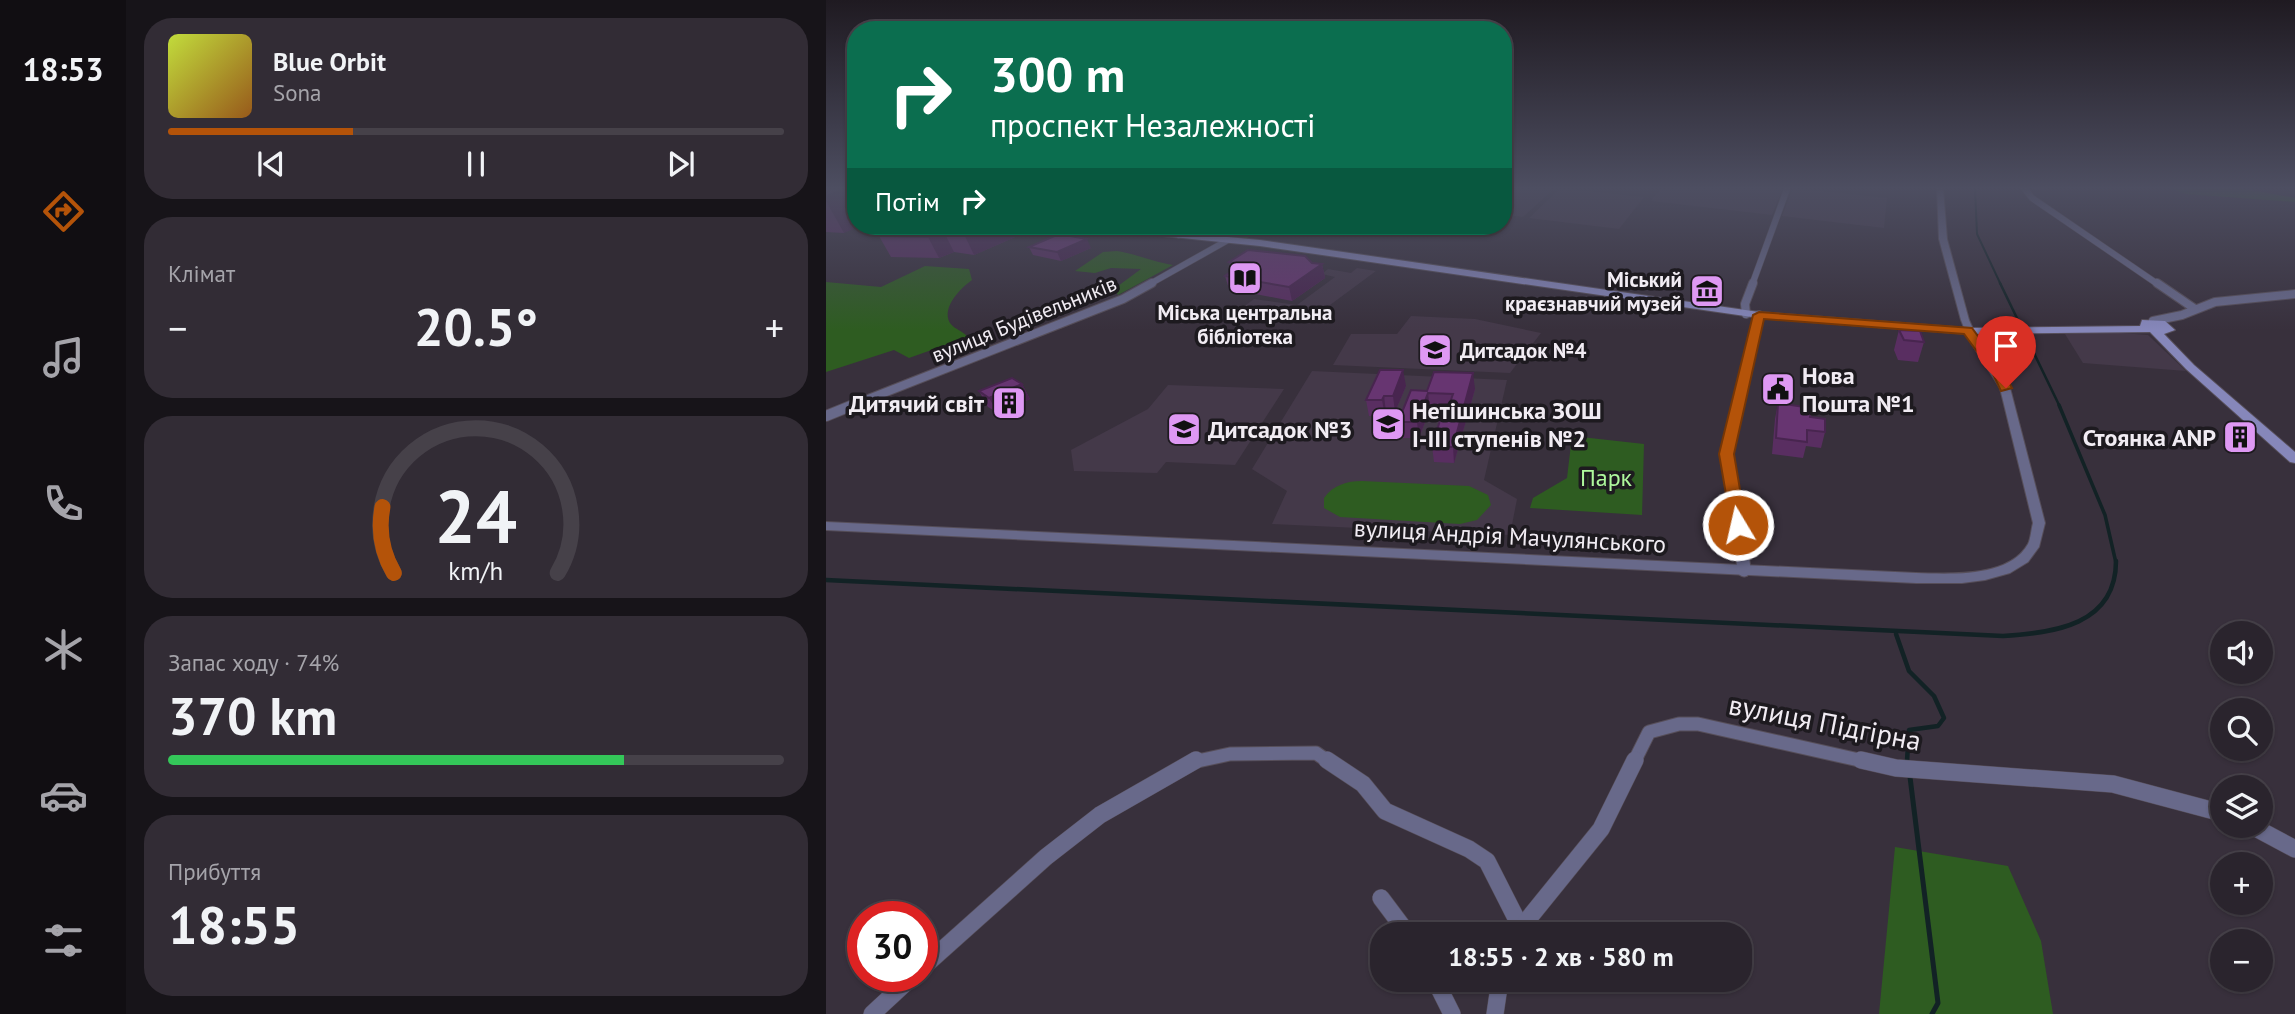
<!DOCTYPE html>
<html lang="uk">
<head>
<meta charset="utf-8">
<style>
	:root { --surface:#2a242d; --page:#322c35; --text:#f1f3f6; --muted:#a5a4aa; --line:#464149; --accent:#b45309 }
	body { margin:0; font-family:"PT Sans",sans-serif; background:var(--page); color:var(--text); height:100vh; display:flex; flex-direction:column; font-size:26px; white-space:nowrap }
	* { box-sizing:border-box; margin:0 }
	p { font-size:23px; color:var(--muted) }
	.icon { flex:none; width:38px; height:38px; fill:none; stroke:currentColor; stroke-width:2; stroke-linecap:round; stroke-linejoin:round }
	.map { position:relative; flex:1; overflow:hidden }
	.drawer { display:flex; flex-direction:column; gap:18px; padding:18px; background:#171419; width:700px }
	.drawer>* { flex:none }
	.guide { position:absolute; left:21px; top:21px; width:665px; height:214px; border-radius:28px; box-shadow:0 2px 5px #0004,0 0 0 2px var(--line); background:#0b6e4f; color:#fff; overflow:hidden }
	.fabs { position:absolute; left:1384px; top:621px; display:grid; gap:14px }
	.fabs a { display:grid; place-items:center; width:63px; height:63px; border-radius:50%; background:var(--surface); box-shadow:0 2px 5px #0004,0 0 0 2px var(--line); font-size:35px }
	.speed { position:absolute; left:21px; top:901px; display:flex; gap:14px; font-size:35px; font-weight:700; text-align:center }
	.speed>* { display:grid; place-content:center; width:91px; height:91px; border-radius:50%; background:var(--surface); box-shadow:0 2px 5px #0004,0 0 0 2px var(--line); line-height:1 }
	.speed .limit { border:10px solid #d22; background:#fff; color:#111 }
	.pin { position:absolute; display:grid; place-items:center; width:60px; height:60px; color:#fff; margin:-72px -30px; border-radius:50% 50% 50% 0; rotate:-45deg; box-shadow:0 0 7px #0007 }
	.pin .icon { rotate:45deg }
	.me { position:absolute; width:77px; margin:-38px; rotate:351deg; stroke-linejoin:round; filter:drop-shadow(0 0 5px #0008) }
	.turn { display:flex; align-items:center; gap:24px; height:147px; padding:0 28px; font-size:32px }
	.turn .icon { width:91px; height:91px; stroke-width:2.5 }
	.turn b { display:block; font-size:49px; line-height:60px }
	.then { display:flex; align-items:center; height:66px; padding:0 28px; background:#0003; gap:14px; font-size:26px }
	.big { font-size:52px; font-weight:700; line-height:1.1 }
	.drawer .widget { flex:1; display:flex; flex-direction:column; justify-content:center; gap:10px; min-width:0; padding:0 24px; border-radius:28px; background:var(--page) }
	.drawer .dial { align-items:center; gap:0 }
	.dial svg { height:182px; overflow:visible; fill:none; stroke:var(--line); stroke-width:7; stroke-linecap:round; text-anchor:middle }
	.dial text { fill:var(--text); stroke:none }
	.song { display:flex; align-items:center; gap:21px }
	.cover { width:84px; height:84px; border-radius:10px; background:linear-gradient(135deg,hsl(70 70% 55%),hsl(30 70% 35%)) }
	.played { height:7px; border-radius:4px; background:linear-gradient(90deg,var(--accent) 30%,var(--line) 30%) }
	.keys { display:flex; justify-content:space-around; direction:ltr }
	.heat { display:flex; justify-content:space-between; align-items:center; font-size:38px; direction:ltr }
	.charge { height:10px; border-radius:5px; background:linear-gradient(90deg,#34c759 74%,var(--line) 0) }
	.trip { position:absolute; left:544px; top:922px; width:382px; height:70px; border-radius:28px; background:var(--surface); box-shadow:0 2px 5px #0004,0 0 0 2px var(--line); font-weight:700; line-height:70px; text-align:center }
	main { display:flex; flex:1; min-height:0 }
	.dock { display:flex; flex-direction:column; width:126px; justify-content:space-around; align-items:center; background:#110e12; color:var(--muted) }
	.dock .icon { width:49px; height:49px }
	.dock .selected { color:var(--accent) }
	.dock b { font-size:32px; color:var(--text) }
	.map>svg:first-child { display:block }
	.built { fill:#443949 }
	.green { fill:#2e5c21 }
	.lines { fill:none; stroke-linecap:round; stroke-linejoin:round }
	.stream-far4 { stroke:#122225; stroke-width:2 }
	.stream-far3 { stroke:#122225; stroke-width:2.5 }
	.stream-far2 { stroke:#122225; stroke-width:3.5 }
	.stream-far1 { stroke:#122225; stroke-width:4.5 }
	.stream { stroke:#122225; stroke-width:5 }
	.minor-far4-casing { stroke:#564e59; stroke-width:7 }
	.minor-far3-casing { stroke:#564e59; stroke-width:10 }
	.minor-far2-casing { stroke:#564e59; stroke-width:12 }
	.minor-far1-casing { stroke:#564e59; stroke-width:15 }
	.minor-casing { stroke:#564e59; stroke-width:18 }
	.tertiary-casing { stroke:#564e59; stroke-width:2 }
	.secondary-casing { stroke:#564e59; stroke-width:2 }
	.minor-far4 { stroke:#68698a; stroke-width:6 }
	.minor-far3 { stroke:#68698a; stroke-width:8 }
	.minor-far2 { stroke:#68698a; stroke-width:10 }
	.minor-far1 { stroke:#68698a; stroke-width:13 }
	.minor { stroke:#68698a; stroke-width:17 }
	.tertiary { fill:#68698a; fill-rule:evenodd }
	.secondary { fill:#8687ba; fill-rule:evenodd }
	.wall { fill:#592e61 }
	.shaded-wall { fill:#48254f }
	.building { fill:#673571; stroke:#48254f; stroke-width:2 }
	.route { fill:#b45309; stroke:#753606; stroke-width:2 }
	.labels { text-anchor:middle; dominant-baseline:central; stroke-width:7; stroke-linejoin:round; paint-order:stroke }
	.far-poi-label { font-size:21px; font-weight:bold; fill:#f1ecf3; stroke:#1d1a1f; text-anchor:end }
	.far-street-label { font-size:21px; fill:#f1ecf3; stroke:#1d1a1f }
	.poi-label { font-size:24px; font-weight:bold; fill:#f1ecf3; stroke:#1d1a1f; text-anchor:start }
	.park-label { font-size:24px; fill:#aef89c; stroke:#1d1a1f }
	.street-label { font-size:24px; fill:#f1ecf3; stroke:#1d1a1f }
	.near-street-label { font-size:28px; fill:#f1ecf3; stroke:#1d1a1f }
</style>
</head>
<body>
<main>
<nav class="dock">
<b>18:53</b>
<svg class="icon selected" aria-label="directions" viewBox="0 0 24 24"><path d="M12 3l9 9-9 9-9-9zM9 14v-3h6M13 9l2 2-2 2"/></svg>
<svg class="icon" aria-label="music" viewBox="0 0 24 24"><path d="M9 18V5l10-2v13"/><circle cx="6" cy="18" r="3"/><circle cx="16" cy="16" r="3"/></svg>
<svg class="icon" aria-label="phone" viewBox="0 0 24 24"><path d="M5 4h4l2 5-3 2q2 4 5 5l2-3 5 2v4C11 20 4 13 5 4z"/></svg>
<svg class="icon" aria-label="climate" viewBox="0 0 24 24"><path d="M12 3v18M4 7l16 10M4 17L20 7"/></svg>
<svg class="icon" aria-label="car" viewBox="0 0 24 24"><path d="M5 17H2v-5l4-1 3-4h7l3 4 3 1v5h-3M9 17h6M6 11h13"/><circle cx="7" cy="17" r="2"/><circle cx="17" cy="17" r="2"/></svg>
<svg class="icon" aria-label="filters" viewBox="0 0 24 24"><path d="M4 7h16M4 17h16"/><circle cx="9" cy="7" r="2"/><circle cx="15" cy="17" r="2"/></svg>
</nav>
<section class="drawer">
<div class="widget">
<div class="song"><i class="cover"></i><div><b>Blue Orbit</b><p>Sona</p></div></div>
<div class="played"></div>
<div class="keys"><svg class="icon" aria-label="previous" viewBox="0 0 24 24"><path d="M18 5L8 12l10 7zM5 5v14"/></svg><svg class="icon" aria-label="pause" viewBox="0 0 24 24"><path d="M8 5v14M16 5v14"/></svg><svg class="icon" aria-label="next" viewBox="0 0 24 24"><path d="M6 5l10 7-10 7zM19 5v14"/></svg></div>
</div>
<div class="widget"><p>Клімат</p>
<div class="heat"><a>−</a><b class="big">20.5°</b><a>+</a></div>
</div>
<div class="widget dial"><svg viewBox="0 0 100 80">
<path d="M14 69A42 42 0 1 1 86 69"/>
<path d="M14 69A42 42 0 0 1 9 40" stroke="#b45309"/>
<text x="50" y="56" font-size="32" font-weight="700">24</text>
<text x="50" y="72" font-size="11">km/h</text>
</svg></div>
<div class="widget"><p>Запас ходу · 74%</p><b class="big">370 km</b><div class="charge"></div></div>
<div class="widget"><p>Прибуття</p><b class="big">18:55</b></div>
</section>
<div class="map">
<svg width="1469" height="1014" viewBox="0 0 1469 1014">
	<rect width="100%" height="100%" fill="#38303c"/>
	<g class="built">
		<path d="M677 188H729L697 217 677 214Z"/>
		<path d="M735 188 817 197H818L793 229 703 218Z"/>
		<path d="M835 188H957L946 215 825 201Z"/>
		<path d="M967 188 1061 198 1058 228 956 216Z"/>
		<path d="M531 268 550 271 481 322 412 311 428 299 471 305 509 277 496 274 502 269 525 273Z"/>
		<path d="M585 316 649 319 715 333 684 373 507 365 525 334H571Z"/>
		<path d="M1269 331 1322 335 1360 371 1257 363 1239 334Z"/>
		<path d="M486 371 681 380 658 480 691 499 684 535 446 524 461 491 426 469Z"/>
		<path d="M342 385 458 389 409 465 340 462 331 473 248 471 245 450 322 409Z"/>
	</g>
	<g class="green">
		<path d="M1343 188H1414L1469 198V202L1360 194Z"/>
		<path d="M372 226H441L421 238 368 231Z"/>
		<path d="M291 251C311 254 327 262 347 265L292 295 288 289 315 269 285 268 269 273 249 271 277 252Z"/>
		<path d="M99 266 143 269 146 280C135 288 115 307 124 323 128 329 137 331 142 337L83 358 68 350 0 372V282L55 287Z"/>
		<path d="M746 436 818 444 816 515 704 508 707 498 741 478Z"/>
		<path d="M536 481 643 486 662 495 665 505 651 520 634 524 514 517 498 508V498C507 485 521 481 536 481Z"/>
		<path d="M1069 847 1182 866 1215 941 1227 1014H1053Z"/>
	</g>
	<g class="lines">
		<path class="stream-far4" d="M1149 188 1151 234 1175 285"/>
		<path class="stream-far3" d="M1174 283 1234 407"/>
		<path class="stream-far2" d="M1233 405 1279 515 1290 563"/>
		<g class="stream-far1">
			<path d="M0 580 1177 636C1228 633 1290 625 1290 561"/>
			<path d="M1070 634 1083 671 1108 696 1118 718 1112 726 1083 730 1081 761"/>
		</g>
		<path class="stream" d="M1084 777 1112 1003 1106 1014"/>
		<g class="minor-far4-casing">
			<g id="minor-far4">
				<path d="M1198 188 1206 198 1333 285"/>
				<path d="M353 235 368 226"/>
				<path d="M322 285 402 240"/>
				<path d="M926 285 961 189"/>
			</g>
		</g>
		<g class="minor-far3-casing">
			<g id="minor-far3">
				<path d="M1331 283 1369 309"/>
				<path d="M920 314 919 304 927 283"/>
				<path d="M1327 321 1356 315 1389 302 1469 294"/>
				<path d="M22 407 297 299 326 283"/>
				<path d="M911 407 933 315"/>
			</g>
		</g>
		<g class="minor-far2-casing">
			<g id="minor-far2">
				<path d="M912 405 900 454 917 563"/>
				<path d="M0 416 27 405"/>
			</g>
		</g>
		<g class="minor-far1-casing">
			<g id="minor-far1">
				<path d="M917 561 918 570"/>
				<path d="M367 762 404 754 490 753 503 762"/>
				<path d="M808 762 823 732 853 724H872L1042 762"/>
			</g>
		</g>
		<g class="minor-casing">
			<g id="minor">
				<path d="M501 760 537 784 559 811 643 849 661 861 694 926"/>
				<path d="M1035 760 1070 768 1287 784 1396 813"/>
				<path d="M1426 826 1469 849"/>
				<path d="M555 898 582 934"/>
				<path d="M690 934 775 829 809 760"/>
				<path d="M96 968 220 857 274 815 370 760"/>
				<path d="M609 980 626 1014"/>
				<path d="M46 1014 87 976"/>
				<path d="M669 1014 674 980"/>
			</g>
		</g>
		<g class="tertiary-casing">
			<path id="tertiary" d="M1111 188H1117L1121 239 1143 320 1151 338 1184 388 1219 523 1213 547 1202 562 1184 573 1159 580 1136 583H1090L0 530V522L1090 573C1123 574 1183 578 1202 544 1205 538 1205 530 1207 523L1174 388 1142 338 1135 320 1113 239Z"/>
		</g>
		<g class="secondary-casing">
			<path id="secondary" d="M255 226H282L434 240 933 312 1142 328 1314 326 1316 320 1339 321 1349 330 1338 334 1368 365 1469 452V463L1464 462 1360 369 1324 332 1142 334 933 318 434 246 259 228Z"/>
		</g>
		<use href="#minor-far4" class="minor-far4"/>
		<use href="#minor-far3" class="minor-far3"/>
		<use href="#minor-far2" class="minor-far2"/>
		<use href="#minor-far1" class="minor-far1"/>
		<use href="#minor" class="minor"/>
		<use href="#tertiary" class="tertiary"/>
		<use href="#secondary" class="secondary"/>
	</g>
	<g class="wall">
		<path d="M0 188H23L30 200 18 233 0 232Z"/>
		<path d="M1207 188H1221L1220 191 1207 189Z"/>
		<path d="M76 226H190L194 235 148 255 128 252 113 258 65 257 53 236Z"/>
		<path d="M203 247 265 248 235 261 207 255Z"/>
		<path d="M403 262 486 263 496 264 499 278 466 301 403 289 399 276 406 271Z"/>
		<path d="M1073 330 1098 342 1092 362 1072 360 1068 350Z"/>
		<path d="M196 384 204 399 172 413 162 407 153 391Z"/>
		<path d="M580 386 569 412H560L559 416H543L540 400Z"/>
		<path d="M649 389 628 463 608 462 606 446 621 409H604L593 438H575L572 422 601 391Z"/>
		<path d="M952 403 984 417 999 432 995 448 980 446 977 458 946 454 949 419Z"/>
	</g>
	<g class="shaded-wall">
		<path d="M21 188H23L30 200V226H35L18 233 0 201V196Z"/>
		<path d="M157 226H190L194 235 148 255 138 234Z"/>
		<path d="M117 230 128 252 113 258 102 237Z"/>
		<path d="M261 239 265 248 235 261 231 252Z"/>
		<path d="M496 264 499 278 466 301 463 287Z"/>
		<path d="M577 370 580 386 569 412 567 396Z"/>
		<path d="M647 373 649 389 628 463 627 447Z"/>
		<path d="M196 384 204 399 172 413 163 398Z"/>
		<path d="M602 393 604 409 593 438 591 422Z"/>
		<path d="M558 396 560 412 559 416 556 400Z"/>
	</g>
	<g class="building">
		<path d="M0 188H21L0 196Z"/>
		<path d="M76 226H157L138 234 117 230 102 237 53 236Z"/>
		<path d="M233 234 261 239 231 252 203 247Z"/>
		<path d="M422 250 479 256 486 263 496 264 463 287 399 276 415 264 403 262Z"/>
		<path d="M1073 330 1094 331 1098 342 1078 340Z"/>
		<path d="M554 370H577L567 396H558L556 400H540Z"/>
		<path d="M608 372 647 373 627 447 606 446 617 411H621L627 394 602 393 591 422H572L585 390 601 391Z"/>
		<path d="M186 378 196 384 163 398 153 391Z"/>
		<path d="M952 403 985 408 984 417 999 419V432L981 430V442L950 438Z"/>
	</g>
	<linearGradient id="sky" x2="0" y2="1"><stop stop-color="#1f1a21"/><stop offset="0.57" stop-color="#4d4e61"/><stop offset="1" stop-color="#4d4e61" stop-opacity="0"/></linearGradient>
	<rect width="1469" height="330" fill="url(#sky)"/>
	<path class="route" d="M933 312 1146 328 1178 372 1186 388 1175 391 1166 372 1138 334 938 319 908 454 920 525 917 529H906L893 454 927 315Z"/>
	<defs>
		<g id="library-square" transform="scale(1.75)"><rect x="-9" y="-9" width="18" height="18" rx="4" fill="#de98f3" stroke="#1d1a1f"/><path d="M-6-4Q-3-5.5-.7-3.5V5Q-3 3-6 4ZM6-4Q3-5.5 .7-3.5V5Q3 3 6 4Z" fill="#111"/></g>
		<g id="museum-square" transform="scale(1.75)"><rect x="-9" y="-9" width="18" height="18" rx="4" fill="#de98f3" stroke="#1d1a1f"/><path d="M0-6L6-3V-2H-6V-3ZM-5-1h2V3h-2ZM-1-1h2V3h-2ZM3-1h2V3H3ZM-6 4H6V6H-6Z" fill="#111"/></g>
		<g id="school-square" transform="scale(1.75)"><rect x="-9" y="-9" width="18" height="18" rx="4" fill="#de98f3" stroke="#1d1a1f"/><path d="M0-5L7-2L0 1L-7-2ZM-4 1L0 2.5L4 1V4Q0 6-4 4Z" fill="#111"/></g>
		<g id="civic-square" transform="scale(1.75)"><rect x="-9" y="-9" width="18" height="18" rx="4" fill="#de98f3" stroke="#1d1a1f"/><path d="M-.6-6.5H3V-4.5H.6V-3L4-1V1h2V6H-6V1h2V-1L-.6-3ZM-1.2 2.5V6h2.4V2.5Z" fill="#111"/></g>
		<g id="building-square" transform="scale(1.75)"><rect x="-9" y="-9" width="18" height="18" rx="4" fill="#de98f3" stroke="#1d1a1f"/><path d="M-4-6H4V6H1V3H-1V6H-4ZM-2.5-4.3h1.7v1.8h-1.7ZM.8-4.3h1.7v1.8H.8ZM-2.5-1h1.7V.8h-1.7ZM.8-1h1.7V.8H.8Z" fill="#111"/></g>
	</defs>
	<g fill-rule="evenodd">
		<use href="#library-square" x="419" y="278"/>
		<use href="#museum-square" x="881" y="291"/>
		<use href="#school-square" x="609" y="350"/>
		<use href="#civic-square" x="952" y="389"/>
		<use href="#building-square" x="183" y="403"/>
		<use href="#school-square" x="562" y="424"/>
		<use href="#school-square" x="358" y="429"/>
		<use href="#building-square" x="1414" y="437"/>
	</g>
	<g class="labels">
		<g class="far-poi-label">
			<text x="856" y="279">Міський<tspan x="856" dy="24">краєзнавчий музей</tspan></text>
			<text x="419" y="312" text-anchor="middle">Міська центральна<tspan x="419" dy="24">бібліотека</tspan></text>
			<text x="634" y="350" text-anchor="start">Дитсадок №4</text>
		</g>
		<g class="far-street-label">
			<text transform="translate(198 319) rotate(-22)">вулиця Будівельників</text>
		</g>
		<g class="poi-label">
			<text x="976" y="375">Нова<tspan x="976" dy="28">Пошта №1</tspan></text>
			<text x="158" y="403" text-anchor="end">Дитячий світ</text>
			<text x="586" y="410">Нетішинська ЗОШ<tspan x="586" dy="28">І-ІІІ ступенів №2</tspan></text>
			<text x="382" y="429">Дитсадок №3</text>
			<text x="1390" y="437" text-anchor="end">Стоянка ANP</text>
		</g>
		<g class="park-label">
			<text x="780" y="477">Парк</text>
		</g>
		<g class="street-label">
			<text transform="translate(684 536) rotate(3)">вулиця Андрія Мачулянського</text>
		</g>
		<g class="near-street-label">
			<text transform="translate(999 722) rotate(11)">вулиця Підгірна</text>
		</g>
	</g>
</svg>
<div class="fabs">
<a><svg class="icon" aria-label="sound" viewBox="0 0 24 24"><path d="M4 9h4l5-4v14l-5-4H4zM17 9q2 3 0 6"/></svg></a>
<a><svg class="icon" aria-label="search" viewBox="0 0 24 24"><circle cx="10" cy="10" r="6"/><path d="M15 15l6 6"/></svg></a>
<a><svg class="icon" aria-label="layers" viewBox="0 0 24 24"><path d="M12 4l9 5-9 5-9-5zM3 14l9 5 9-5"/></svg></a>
<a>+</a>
<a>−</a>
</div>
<div class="speed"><div class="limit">30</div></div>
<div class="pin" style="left:1180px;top:388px;background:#d93025"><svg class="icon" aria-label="arrive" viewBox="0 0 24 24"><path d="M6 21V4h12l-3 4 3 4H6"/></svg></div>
<svg class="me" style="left:912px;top:525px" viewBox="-20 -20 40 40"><circle r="17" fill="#b45309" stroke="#fff" stroke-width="3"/><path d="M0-11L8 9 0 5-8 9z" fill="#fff"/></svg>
<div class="trip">18:55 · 2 хв · 580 m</div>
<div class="guide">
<div class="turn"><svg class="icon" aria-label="right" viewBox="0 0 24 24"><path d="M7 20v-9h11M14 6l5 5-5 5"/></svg><div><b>300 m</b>проспект Незалежності</div></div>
<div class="then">Потім<svg class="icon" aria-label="right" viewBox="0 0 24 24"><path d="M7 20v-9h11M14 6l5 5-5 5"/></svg></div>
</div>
</div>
</main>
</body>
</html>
